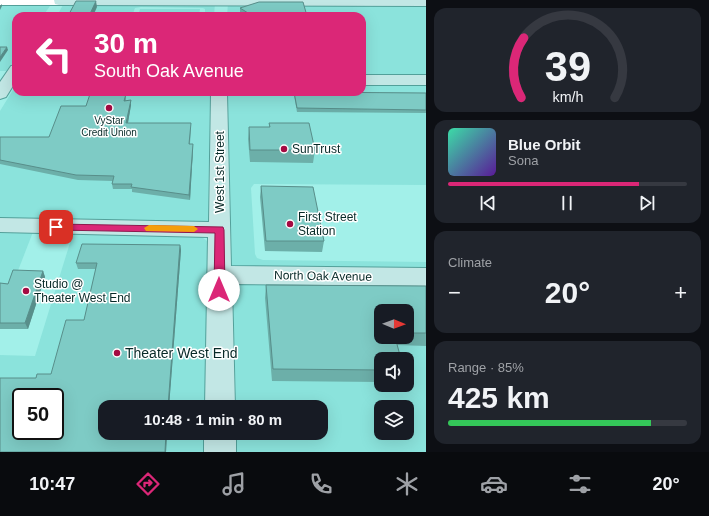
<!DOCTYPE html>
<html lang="en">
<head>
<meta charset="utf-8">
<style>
	:root { --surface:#171b24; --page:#20242c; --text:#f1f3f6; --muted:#9ea1a6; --line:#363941; --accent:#db2777 }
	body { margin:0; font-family:Arial,sans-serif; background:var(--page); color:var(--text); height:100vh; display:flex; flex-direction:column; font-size:15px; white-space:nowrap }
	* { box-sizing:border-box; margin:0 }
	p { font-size:13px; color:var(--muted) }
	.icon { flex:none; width:22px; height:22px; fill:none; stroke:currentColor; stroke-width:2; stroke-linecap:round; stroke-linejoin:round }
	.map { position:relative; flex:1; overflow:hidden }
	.drawer { display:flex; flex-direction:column; gap:8px; padding:8px; background:#0d0f14; width:283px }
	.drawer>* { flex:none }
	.banner { position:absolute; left:12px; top:12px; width:354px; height:84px; border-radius:12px; box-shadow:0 4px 16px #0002; background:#db2777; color:#fff; overflow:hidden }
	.needle { width:26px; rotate:91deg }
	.buttons { position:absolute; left:374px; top:304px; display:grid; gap:8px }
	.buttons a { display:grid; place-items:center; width:40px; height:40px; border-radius:8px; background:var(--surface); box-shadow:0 4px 16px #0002; font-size:20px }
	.speed { position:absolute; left:12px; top:388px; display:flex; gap:8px; font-size:20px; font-weight:700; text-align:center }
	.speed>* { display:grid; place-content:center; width:52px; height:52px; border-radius:50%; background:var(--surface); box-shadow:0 4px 16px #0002; line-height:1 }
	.speed .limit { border:2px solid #111; border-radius:6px; background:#fff; color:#111 }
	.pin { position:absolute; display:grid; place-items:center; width:34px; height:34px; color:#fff; margin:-17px; border-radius:8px; box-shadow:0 2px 6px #0006 }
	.me { position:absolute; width:44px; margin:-22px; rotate:0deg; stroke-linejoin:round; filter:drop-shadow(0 0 3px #0008) }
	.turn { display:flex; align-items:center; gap:14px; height:84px; padding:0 16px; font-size:18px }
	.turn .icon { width:52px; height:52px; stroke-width:2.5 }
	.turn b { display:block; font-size:28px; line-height:34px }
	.big { font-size:30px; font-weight:600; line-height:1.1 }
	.drawer .widget { flex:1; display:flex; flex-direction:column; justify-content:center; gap:6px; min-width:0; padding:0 14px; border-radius:12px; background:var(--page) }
	.drawer .dial { align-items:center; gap:0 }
	.dial svg { height:104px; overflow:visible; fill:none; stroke:var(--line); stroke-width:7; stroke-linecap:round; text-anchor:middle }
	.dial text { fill:var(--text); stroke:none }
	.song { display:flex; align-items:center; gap:12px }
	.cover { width:48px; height:48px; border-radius:6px; background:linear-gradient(135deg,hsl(160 70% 55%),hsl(270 70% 35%)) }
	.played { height:4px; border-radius:2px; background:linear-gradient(90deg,var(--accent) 80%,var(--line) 80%) }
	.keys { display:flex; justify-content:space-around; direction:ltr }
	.heat { display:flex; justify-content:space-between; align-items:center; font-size:22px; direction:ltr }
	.charge { height:6px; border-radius:3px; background:linear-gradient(90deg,#34c759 85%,var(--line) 0) }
	.trip { position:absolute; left:98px; top:400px; width:230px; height:40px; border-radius:12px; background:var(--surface); box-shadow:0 4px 16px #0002; font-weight:600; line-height:40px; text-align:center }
	.tabs { display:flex; height:64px; justify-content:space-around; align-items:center; background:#090b0e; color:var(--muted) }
	.tabs .icon { width:28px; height:28px }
	.tabs .selected { color:var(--accent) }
	.tabs b { font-size:18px; color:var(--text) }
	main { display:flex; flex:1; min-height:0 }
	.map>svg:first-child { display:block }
	.built { fill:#8be3dc; fill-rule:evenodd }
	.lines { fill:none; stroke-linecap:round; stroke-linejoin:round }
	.street-casing { stroke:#53a09a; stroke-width:2 }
	.secondary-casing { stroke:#53a09a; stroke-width:2 }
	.street { fill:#fff; fill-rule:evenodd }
	.secondary { fill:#c2e7e5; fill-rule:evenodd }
	.wall { fill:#6cafa9; fill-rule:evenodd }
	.shaded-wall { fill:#588e8a }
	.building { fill:#7ecbc5; stroke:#588e8a; fill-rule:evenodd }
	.route { fill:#db2777; stroke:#8e194d }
	.slow { fill:#f59e0b }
	.poi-dot { fill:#a40a42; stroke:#fff; stroke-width:1.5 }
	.labels { text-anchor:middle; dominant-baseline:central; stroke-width:3; stroke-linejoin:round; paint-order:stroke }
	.far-poi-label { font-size:10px; fill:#072927; stroke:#fff }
	.poi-label { font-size:12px; fill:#072927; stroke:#fff; text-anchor:start }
	.street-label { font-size:12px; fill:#072927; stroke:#fff }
	.near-poi-label { font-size:14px; fill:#072927; stroke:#fff; text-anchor:start }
</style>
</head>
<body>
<main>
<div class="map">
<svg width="426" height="452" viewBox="0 0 426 452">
	<rect width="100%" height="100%" fill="#a2f0e9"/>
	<g class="built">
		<path d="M0 3H52L43 16H16V57L7 71H0Z"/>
		<path d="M64 3H215L214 16H205V9L203 8 141 7 135 8 132 16H57Z"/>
		<path d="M228 3 426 4V77L362 76V16H227Z"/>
		<path d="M140 9H200L199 16H138Z"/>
		<path d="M362 83 426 84V185L254 184 251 188 255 254 257 258 263 260 426 262V269L232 267 228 92H362Z"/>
		<path d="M16 85V92H210L208 222 0 218V111Z"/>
		<path d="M0 232H33L0 317Z"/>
		<path d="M73 233 200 236 206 240 210 246 207 407H105V433H206V452H0V355L35 356ZM21 397H55V431H21Z"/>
		<path d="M233 284 426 286V452H237V433H321V407H236ZM381 311H407V337H381ZM381 359H407V385H381ZM381 407H407V433H381Z"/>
	</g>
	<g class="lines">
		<g class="street-casing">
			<path id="street" d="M0 0H64L65 1 63 4 59 5H0Z"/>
		</g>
		<g class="secondary-casing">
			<g id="secondary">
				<path d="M54 0H426V6L59 5 55 4Z"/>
				<path d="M16 65V81L6 97 0 99V82L11 66Z"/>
				<rect x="362" y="75" width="64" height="10"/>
				<path d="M211 92H227L231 266 426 268V286L232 284 235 407H205L208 237 0 232V218L209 222Z"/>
				<rect x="204" y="433" width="32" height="19"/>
			</g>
		</g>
		<use href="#street" class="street"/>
		<use href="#secondary" class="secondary"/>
	</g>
	<g class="wall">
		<path d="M240 8 307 16H240Z"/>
		<path d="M294 92 426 93V113L297 112 294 95Z"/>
		<path d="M126 94V101L131 105 128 123 191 128 190 144H193V149L190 200 132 192V189H113L112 184 113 181 78 180 0 164V137H49L86 106Z"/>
		<path d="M269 123 315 150 313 163 250 162 248 139 249 127H269Z"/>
		<path d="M261 186 324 241 322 252 265 251 260 197Z"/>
		<path d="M180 245 181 250 169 407H105V433H167L166 452H0L36 378 51 374 84 320 96 269H78L76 263Z"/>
		<path d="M43 271 45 277 28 329H0V283L8 284Z"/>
		<path d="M266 285 426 286V346L397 345 381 359V382L272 381 265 298ZM407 311V337H381Z"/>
	</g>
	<g class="shaded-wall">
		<path d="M96 1 97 7 93 16H89Z"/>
		<path d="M2 4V6L0 10V6Z"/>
		<path d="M7 47 8 50 0 62V57Z"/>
		<path d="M131 100V105L127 128 126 123Z"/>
		<path d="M193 144V149L190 200 189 195Z"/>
		<path d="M180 245 181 250 169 407H168Z"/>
		<path d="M43 271 45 277 28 329 25 323Z"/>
		<path d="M166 433H167L166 452H165Z"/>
	</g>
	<g class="building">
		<path d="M76 1H96L89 16H68Z"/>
		<path d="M259 2H303L307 16H246L248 13 240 8Z"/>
		<path d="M0 47H7L0 57Z"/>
		<path d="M294 92 426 93V110L297 108Z"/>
		<path d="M90 94H126L124 101 131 100 126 123H191L189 144H193L189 195 131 187 132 184H112L114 176 76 175 0 160V137H49L61 106H86Z"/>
		<path d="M269 123H309L315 150H250L249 127H270Z"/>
		<path d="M261 186 313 187 324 241H266Z"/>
		<path d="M82 244 180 245 168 407H105V433H166L165 452H0V378H36L37 374H51L66 320H84L97 263H76ZM21 397H55V431H21Z"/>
		<path d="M13 270 43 271 25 323H0V283L8 284Z"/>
		<path d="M266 285 426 286V333H407V311H381V337H395L401 359H381V370L273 369Z"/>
	</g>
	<path class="route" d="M56 224 223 227 224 230 225 290 223 293H216L214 290 215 233 56 230 51 227Z"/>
	<path class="slow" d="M149 225 194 226 198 229 194 232 146 231 144 228Z"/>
	<g class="poi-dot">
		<circle cx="109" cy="108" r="4"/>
		<circle cx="284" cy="149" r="4"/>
		<circle cx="290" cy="224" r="4"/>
		<circle cx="26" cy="291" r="4"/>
		<circle cx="117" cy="353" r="4"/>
	</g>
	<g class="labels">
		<g class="far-poi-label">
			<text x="109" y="120">VyStar<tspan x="109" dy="12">Credit Union</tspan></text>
		</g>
		<g class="poi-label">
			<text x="292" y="149">SunTrust</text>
			<text x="298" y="217">First Street<tspan x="298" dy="14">Station</tspan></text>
			<text x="34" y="284">Studio @<tspan x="34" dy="14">Theater West End</tspan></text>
		</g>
		<g class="street-label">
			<text transform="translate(220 172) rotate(-90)">West 1st Street</text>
			<text transform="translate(323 276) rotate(1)">North Oak Avenue</text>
		</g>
		<g class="near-poi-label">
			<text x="125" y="353">Theater West End</text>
		</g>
	</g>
</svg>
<div class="buttons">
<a><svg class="needle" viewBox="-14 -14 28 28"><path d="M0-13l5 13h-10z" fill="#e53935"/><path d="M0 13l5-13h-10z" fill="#9ea1a6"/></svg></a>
<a><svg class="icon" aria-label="sound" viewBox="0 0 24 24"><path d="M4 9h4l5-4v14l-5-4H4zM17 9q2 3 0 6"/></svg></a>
<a><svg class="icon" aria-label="layers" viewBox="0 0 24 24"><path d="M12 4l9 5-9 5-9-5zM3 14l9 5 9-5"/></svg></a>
</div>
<div class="speed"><div class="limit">50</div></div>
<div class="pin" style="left:56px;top:227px;background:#d93025"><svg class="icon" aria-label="arrive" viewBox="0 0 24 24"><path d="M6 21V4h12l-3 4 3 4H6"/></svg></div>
<svg class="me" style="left:219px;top:290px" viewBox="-20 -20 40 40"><circle r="19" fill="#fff"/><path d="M0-13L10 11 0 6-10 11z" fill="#db2777"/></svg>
<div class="trip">10:48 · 1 min · 80 m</div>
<div class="banner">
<div class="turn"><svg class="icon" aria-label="left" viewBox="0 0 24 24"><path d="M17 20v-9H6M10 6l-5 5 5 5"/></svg><div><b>30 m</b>South Oak Avenue</div></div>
</div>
</div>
<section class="drawer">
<div class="widget dial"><svg viewBox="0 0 100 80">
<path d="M14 69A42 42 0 1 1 86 69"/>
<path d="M14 69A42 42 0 0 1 16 23" stroke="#db2777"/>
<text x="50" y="56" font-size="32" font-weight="700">39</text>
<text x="50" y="72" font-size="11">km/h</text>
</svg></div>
<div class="widget">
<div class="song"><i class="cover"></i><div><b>Blue Orbit</b><p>Sona</p></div></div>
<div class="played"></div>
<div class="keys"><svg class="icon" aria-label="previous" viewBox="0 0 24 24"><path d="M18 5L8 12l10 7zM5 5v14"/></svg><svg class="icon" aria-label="pause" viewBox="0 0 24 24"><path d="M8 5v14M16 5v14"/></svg><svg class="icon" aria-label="next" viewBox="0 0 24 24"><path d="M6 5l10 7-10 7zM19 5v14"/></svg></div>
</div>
<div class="widget"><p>Climate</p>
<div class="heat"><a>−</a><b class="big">20°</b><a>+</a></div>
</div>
<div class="widget"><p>Range · 85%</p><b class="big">425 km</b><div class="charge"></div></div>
</section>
</main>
<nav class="tabs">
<b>10:47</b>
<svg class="icon selected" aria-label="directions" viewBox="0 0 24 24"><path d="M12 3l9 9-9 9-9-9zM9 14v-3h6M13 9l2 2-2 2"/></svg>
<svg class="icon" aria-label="music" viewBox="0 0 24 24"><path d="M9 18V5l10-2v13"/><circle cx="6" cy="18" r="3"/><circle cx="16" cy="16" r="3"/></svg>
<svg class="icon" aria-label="phone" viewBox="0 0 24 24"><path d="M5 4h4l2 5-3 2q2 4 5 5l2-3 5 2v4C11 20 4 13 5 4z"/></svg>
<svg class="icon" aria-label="climate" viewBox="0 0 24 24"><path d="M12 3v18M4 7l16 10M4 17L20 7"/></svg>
<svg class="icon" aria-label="car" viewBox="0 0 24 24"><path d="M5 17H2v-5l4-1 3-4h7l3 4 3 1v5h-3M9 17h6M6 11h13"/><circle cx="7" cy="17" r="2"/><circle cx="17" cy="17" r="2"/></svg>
<svg class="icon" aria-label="filters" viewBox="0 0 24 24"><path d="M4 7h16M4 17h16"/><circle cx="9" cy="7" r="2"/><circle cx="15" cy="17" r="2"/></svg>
<b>20°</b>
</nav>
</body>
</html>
